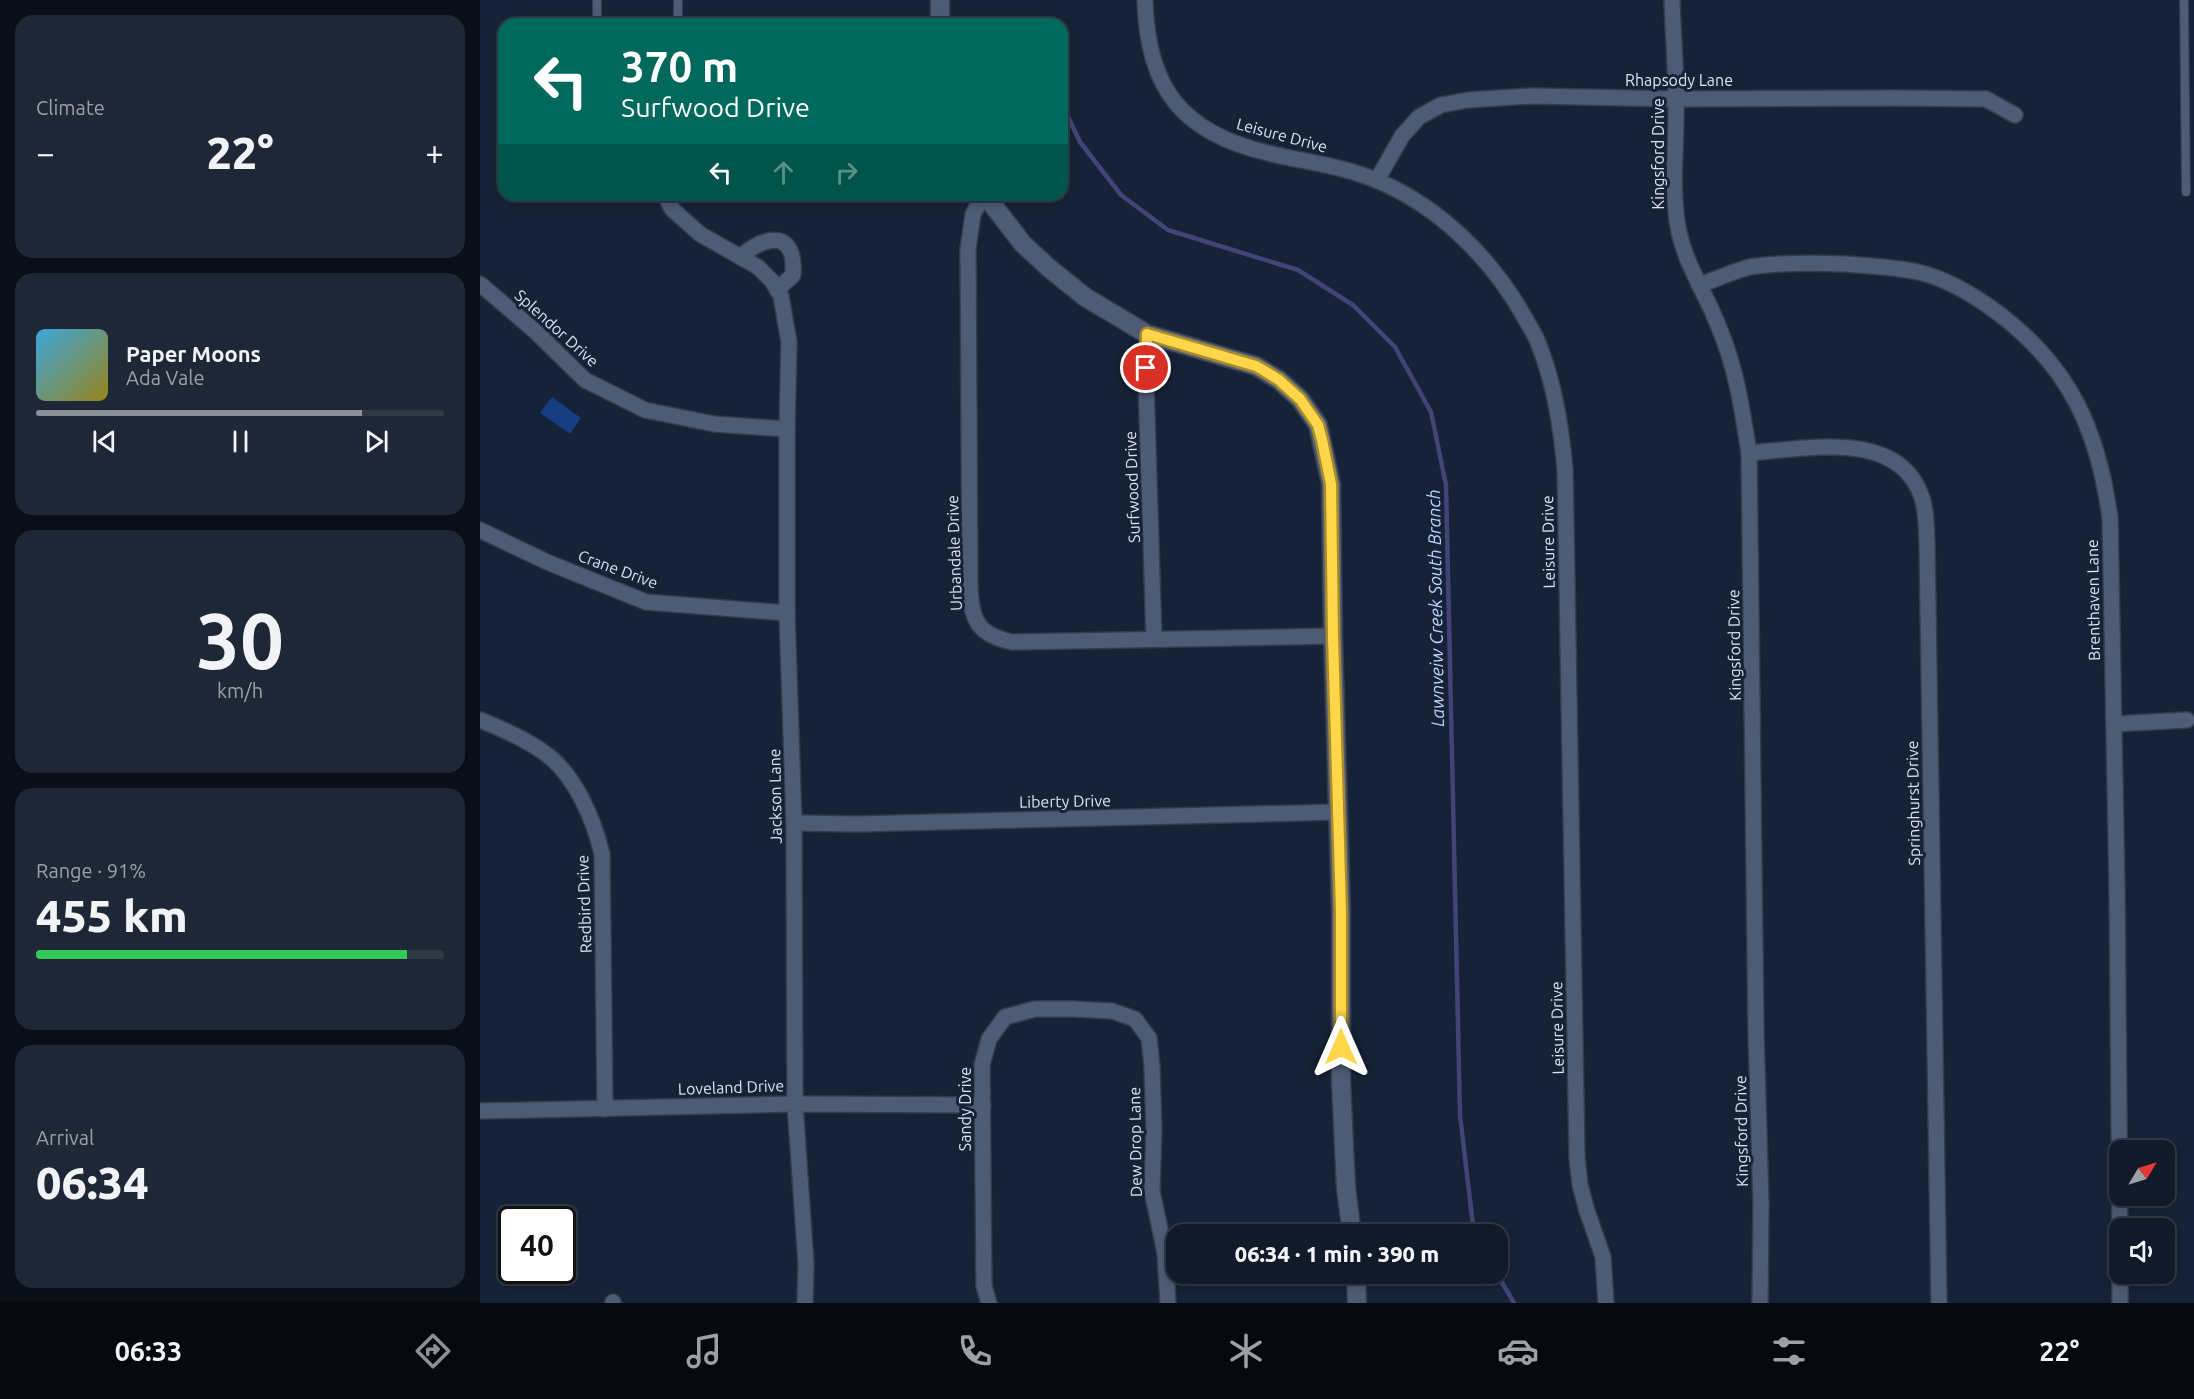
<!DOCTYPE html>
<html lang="en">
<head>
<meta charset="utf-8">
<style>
	:root { --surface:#101a29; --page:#1e2735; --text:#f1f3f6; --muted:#9ca1a8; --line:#303846; --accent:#8c9099 }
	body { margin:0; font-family:Ubuntu,sans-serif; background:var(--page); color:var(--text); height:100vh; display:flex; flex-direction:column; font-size:22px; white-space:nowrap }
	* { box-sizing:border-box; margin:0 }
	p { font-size:20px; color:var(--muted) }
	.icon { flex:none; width:33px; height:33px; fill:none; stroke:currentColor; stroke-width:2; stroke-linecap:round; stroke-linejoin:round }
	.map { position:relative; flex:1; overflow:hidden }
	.drawer { display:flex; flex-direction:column; gap:15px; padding:15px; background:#090e17; width:480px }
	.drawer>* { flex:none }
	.top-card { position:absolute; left:18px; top:18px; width:570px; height:183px; border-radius:18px; box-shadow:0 3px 9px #0003,0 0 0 2px var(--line); background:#00695c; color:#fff; overflow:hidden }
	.needle { width:39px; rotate:52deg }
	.fabs { position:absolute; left:1629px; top:1140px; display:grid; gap:12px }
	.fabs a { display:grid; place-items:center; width:66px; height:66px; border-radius:12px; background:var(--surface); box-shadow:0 3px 9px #0003,0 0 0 2px var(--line); font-size:30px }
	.speed { position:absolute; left:18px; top:1206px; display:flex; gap:12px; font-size:30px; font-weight:700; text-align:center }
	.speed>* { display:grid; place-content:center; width:78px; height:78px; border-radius:50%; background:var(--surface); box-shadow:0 3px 9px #0003,0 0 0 2px var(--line); line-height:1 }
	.speed .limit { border:3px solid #111; border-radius:9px; background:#fff; color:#111 }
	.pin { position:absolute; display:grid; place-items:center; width:51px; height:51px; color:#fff; margin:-26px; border:3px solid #fff; border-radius:50%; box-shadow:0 2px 6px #0007 }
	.me { position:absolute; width:66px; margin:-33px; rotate:0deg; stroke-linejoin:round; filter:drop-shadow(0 0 4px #0008) }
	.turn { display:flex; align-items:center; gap:21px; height:126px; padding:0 24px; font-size:27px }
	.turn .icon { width:78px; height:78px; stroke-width:2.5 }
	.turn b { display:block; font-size:42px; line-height:51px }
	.lanes { display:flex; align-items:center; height:57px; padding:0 24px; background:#0003; justify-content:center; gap:30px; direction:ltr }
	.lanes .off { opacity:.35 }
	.big { font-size:45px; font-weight:800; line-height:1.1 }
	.drawer .card { flex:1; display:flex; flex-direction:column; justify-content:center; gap:9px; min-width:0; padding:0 21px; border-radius:18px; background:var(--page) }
	.drawer .dial { align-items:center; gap:0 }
	.dial b { font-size:78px; line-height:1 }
	.song { display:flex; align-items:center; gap:18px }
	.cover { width:72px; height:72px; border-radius:9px; background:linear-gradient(135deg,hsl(200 70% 55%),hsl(50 70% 35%)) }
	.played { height:6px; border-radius:3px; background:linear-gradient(90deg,var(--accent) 80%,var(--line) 80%) }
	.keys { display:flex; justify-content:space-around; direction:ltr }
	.heat { display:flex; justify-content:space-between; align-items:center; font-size:33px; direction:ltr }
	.charge { height:9px; border-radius:4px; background:linear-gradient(90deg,#34c759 91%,var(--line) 0) }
	.trip { position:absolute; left:686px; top:1224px; width:342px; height:60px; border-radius:18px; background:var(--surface); box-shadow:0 3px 9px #0003,0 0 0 2px var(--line); font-weight:800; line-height:60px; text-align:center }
	.menu { display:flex; height:96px; justify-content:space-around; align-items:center; background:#060a10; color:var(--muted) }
	.menu .icon { width:42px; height:42px }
	.menu .current { color:var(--accent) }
	.menu b { font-size:27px; color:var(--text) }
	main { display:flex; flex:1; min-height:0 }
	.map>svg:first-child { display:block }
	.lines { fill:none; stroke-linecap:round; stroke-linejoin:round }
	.stream { stroke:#424478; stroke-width:4.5 }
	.building { fill:#163c82 }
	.service-casing { stroke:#333b4d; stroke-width:10 }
	.minor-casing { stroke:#333b4d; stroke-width:18 }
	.tertiary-casing { stroke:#333b4d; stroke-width:21 }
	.service { stroke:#4d5b74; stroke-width:8 }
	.minor { stroke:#4d5b74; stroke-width:15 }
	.tertiary { stroke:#4d5b74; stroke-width:18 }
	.route-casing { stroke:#a68a30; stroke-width:15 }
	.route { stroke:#ffd54a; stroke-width:10 }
	.labels { text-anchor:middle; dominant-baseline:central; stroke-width:6; stroke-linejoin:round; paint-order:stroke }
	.street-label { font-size:16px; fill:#dbe3f2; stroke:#162237 }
	.water-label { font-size:18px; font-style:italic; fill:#bdd4fd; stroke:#162237 }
</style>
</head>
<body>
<main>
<section class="drawer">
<div class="card"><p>Climate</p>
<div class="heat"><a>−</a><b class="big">22°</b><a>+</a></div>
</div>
<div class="card">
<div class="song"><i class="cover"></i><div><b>Paper Moons</b><p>Ada Vale</p></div></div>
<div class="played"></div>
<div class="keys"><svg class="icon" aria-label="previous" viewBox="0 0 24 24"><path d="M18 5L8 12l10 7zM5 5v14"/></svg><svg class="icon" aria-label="pause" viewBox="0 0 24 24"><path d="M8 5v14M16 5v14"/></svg><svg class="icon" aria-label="next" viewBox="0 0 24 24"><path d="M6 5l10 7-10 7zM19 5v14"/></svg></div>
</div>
<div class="card dial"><b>30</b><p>km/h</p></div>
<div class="card"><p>Range · 91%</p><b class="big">455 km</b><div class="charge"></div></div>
<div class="card"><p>Arrival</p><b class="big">06:34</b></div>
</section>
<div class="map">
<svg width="1714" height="1303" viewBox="0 0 1714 1303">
	<rect width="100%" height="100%" fill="#162237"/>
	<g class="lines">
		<g class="stream">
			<path d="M582 104 600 142 641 195 688 230 818 270 873 305 915 347 951 412 966 485 980 1115 994 1234"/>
			<path d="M1017 1274 1034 1303"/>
		</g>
	</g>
	<path class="building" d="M72 397 101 418 90 434 60 413Z"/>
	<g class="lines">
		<g class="service-casing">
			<g id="service">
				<path d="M198 0V24"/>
				<path d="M1704 0 1706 192"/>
				<path d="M117 24V0"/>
			</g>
		</g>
		<g class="minor-casing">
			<g id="minor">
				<path d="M665 0C667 88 702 133 788 153 825 162 864 166 898 181 960 207 1012 259 1045 318 1050 327 1056 336 1059 345 1075 386 1081 427 1085 469L1097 1158 1100 1185 1107 1211 1123 1257 1126 1303"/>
				<path d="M1192 0C1193 33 1196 67 1196 100 1197 144 1190 189 1199 232 1206 265 1226 294 1238 325 1256 367 1262 408 1269 453L1276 1033 1281 1204 1280 1303"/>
				<path d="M897 180 922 136 939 117 961 105 988 100 1051 96 1196 99 1416 98 1506 99 1535 115"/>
				<path d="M185 195 192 209 220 234 278 267 292 281 301 296 309 342 307 429V613L314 823 315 1104 326 1264 325 1303"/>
				<path d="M504 195 493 214 488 249 490 587C491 620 498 635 532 642L853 636"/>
				<path d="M260 257C287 234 316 230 313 275L297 290"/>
				<path d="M0 284 55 331 105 380 165 410 234 424 307 429"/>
				<path d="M1219 285C1235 280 1253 271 1270 267 1299 262 1336 263 1366 264 1389 266 1415 267 1438 272 1468 279 1494 295 1518 313 1590 367 1618 430 1630 518L1637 890 1640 1235"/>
				<path d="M667 334 666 384 674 639"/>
				<path d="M1269 453C1324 449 1420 428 1442 498 1447 513 1446 528 1447 544L1459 1303"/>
				<path d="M0 530 67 562 166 602 307 613"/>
				<path d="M0 720C23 729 46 739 66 754 95 775 114 820 122 854L125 1109"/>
				<path d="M1634 724 1707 720"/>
				<path d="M314 823 377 824 857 812"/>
				<path d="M0 1111 315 1104 503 1105"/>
				<path d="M1640 1274V1303"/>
				<path d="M133 1303V1302"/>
				<path d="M509 1303 504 1286 502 1065 509 1039 525 1017 555 1009H593L632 1011 655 1019 669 1038 672 1067 674 1129 672 1191 685 1253 688 1303"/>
			</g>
		</g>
		<g class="tertiary-casing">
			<g id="tertiary">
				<path d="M460 24V0"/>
				<path d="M505 195 543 244 569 268 605 297 667 334 776 366 799 380 820 399 838 425 851 484 853 636 861 912V1082L866 1188 872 1234"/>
				<path d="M876 1274 877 1303"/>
			</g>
		</g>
		<use href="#service" class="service"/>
		<use href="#minor" class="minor"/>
		<use href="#tertiary" class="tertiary"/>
	</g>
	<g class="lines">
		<g class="route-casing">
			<path id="route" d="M666 368 667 334 776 366 788 373 799 380 820 399 838 425 842 440 851 484 853 636 861 912V1047"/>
		</g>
		<use href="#route" class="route"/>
	</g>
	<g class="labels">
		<g class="street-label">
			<text x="1199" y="80">Rhapsody Lane</text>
			<text transform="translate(802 135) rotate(15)">Leisure Drive</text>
			<text transform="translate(1178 154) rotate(-90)">Kingsford Drive</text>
			<text transform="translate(77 328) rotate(42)">Splendor Drive</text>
			<text transform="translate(652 487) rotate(-92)">Surfwood Drive</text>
			<text transform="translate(1068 542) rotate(-91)">Leisure Drive</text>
			<text transform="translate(474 553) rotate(-92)">Urbandale Drive</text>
			<text transform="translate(138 569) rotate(20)">Crane Drive</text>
			<text transform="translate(1613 600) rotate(-91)">Brenthaven Lane</text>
			<text transform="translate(1254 645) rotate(-91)">Kingsford Drive</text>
			<text transform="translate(295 796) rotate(-91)">Jackson Lane</text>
			<text transform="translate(585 801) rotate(-1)">Liberty Drive</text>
			<text transform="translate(1433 803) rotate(-91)">Springhurst Drive</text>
			<text transform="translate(104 904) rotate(-92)">Redbird Drive</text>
			<text transform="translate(1077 1028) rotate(-91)">Leisure Drive</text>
			<text transform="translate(251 1087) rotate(-2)">Loveland Drive</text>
			<text transform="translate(485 1109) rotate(-90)">Sandy Drive</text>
			<text transform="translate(1261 1131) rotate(-91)">Kingsford Drive</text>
			<text transform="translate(655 1142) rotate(-91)">Dew Drop Lane</text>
		</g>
		<g class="water-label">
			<text transform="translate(955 608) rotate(-91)">Lawnveiw Creek South Branch</text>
		</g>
	</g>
</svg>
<div class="fabs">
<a><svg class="needle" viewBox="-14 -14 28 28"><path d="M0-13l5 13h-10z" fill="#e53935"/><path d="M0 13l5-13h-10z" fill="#9ca1a8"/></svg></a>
<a><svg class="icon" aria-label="sound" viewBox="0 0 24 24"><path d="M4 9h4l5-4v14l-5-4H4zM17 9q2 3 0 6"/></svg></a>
</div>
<div class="speed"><div class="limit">40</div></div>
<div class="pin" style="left:666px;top:368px;background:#d93025"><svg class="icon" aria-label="arrive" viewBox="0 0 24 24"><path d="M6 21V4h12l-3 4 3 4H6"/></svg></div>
<svg class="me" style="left:861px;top:1047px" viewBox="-20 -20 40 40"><path d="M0-17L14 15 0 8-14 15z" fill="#ffd54a" stroke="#fff" stroke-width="4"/></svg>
<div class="trip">06:34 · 1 min · 390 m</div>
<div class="top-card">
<div class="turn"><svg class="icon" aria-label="left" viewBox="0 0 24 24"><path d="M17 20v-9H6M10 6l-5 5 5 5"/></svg><div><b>370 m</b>Surfwood Drive</div></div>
<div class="lanes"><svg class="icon" aria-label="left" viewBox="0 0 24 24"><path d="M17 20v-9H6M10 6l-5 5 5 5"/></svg><svg class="icon off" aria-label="ahead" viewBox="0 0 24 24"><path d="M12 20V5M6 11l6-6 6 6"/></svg><svg class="icon off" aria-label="right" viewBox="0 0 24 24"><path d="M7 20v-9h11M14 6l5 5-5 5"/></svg></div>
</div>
</div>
</main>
<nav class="menu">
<b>06:33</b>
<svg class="icon current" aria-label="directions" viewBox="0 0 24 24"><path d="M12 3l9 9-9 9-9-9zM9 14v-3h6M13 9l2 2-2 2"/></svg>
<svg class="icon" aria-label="music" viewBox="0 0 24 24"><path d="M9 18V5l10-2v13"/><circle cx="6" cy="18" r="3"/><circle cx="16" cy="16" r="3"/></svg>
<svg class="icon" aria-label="phone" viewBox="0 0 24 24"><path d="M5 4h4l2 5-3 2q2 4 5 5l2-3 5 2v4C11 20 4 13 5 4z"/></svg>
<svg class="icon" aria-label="climate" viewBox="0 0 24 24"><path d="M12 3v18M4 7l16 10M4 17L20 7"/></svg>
<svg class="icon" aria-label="car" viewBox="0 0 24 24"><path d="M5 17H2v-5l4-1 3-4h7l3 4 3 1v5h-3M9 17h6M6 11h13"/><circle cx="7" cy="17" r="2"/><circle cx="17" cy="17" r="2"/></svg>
<svg class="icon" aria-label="filters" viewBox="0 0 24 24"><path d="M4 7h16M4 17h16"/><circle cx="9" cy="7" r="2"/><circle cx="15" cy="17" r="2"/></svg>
<b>22°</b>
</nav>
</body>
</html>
